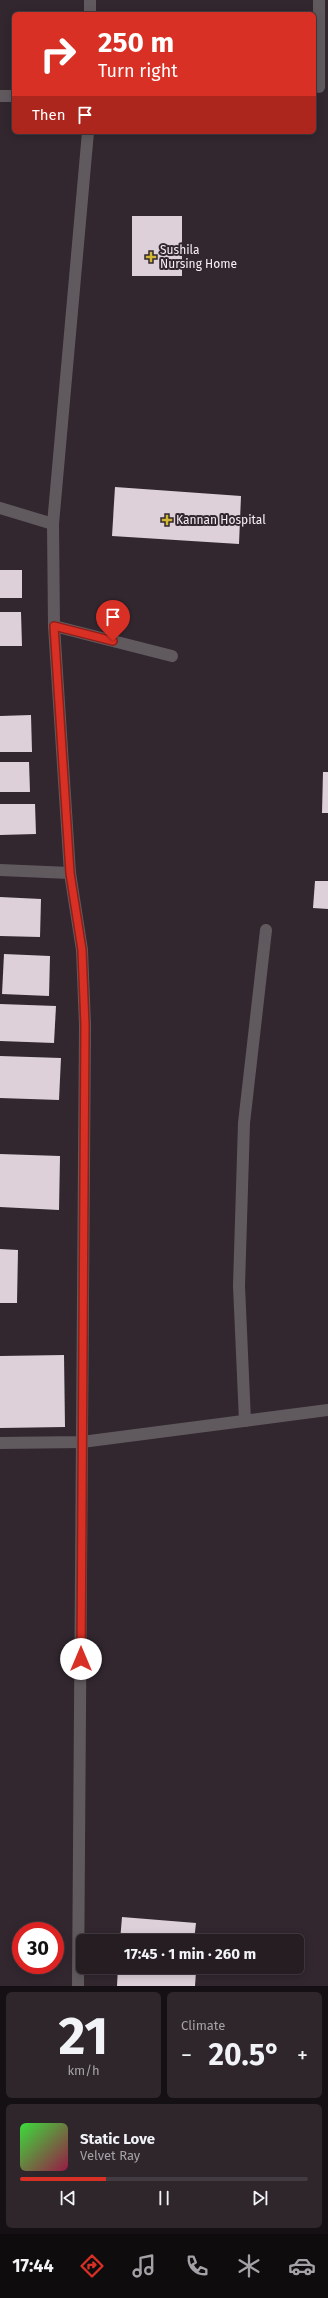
<!DOCTYPE html>
<html lang="en">
<head>
<meta charset="utf-8">
<style>
	:root { --surface:#261d23; --page:#2e262b; --text:#f1f3f6; --muted:#a4a2a6; --line:#423b41; --accent:#d93025 }
	body { margin:0; font-family:"Fira Sans",sans-serif; background:var(--page); color:var(--text); height:100vh; display:flex; flex-direction:column; font-size:15px; white-space:nowrap }
	* { box-sizing:border-box; margin:0 }
	p { font-size:13px; color:var(--muted) }
	.icon { flex:none; width:22px; height:22px; fill:none; stroke:currentColor; stroke-width:2; stroke-linecap:round; stroke-linejoin:round }
	.map { position:relative; height:1986px; overflow:hidden }
	.side { display:flex; flex-direction:column; gap:6px; padding:6px; background:#151013; flex:1 }
	.side>* { flex:none }
	.guide { position:absolute; left:12px; top:12px; width:304px; height:122px; border-radius:6px; box-shadow:0 2px 10px #0003,0 0 0 1px var(--line); background:#d93025; color:#fff; overflow:hidden }
	.speed { position:absolute; left:12px; top:1922px; display:flex; gap:8px; font-size:20px; font-weight:700; text-align:center }
	.speed>* { display:grid; place-content:center; width:52px; height:52px; border-radius:50%; background:var(--surface); box-shadow:0 2px 10px #0003,0 0 0 1px var(--line); line-height:1 }
	.speed .limit { border:6px solid #d22; background:#fff; color:#111 }
	.pin { position:absolute; display:grid; place-items:center; width:34px; height:34px; color:#fff; margin:-41px -17px; border-radius:50% 50% 50% 0; rotate:-45deg; box-shadow:0 0 4px #0007 }
	.pin .icon { rotate:45deg }
	.me { position:absolute; width:44px; margin:-22px; rotate:0deg; stroke-linejoin:round; filter:drop-shadow(0 0 3px #0008) }
	.turn { display:flex; align-items:center; gap:14px; height:84px; padding:0 20px; font-size:18px }
	.turn .icon { width:52px; height:52px; stroke-width:2.5 }
	.turn b { display:block; font-size:28px; line-height:34px }
	.then { display:flex; align-items:center; height:38px; padding:0 20px; background:#0003; gap:8px; font-size:15px }
	.big { font-size:30px; font-weight:700; line-height:1.1 }
	.side .widget { flex:1; display:flex; flex-direction:column; justify-content:center; gap:6px; min-width:0; padding:0 14px; border-radius:6px; background:var(--page) }
	.side .dial { align-items:center; gap:0 }
	.dial b { font-size:52px; line-height:1 }
	.song { display:flex; align-items:center; gap:12px }
	.cover { width:48px; height:48px; border-radius:6px; background:linear-gradient(135deg,hsl(120 70% 55%),hsl(340 70% 35%)) }
	.played { height:4px; border-radius:2px; background:linear-gradient(90deg,var(--accent) 30%,var(--line) 30%) }
	.keys { display:flex; justify-content:space-around; direction:ltr }
	.heat { display:flex; justify-content:space-between; align-items:center; font-size:22px; direction:ltr }
	.side .tiles { flex:1; display:grid; gap:6px; grid-template-columns:1fr 1fr }
	.widget:last-child { grid-column:span 2 }
	.trip { position:absolute; left:76px; top:1934px; width:228px; height:40px; border-radius:6px; background:var(--surface); box-shadow:0 2px 10px #0003,0 0 0 1px var(--line); font-weight:700; line-height:40px; text-align:center }
	.dock { display:flex; height:64px; justify-content:space-around; align-items:center; background:#0f0c0e; color:var(--muted) }
	.dock .icon { width:28px; height:28px }
	.dock .active { color:var(--accent) }
	.dock b { font-size:18px; color:var(--text) }
	.map>svg:first-child { display:block }
	.building { fill:#ddd0d9 }
	.lines { fill:none; stroke-linecap:round; stroke-linejoin:round }
	.minor { stroke:#605a5e; stroke-width:12 }
	.route-casing { stroke:#8d1f18; stroke-width:10 }
	.route { stroke:#d93025; stroke-width:7 }
	.poi-dot { fill:#d2b736; stroke:#32272f; stroke-width:1.5 }
	.labels { text-anchor:middle; dominant-baseline:central; stroke-width:4; stroke-linejoin:round; paint-order:stroke }
	.poi-label { font-size:12px; fill:#f7f0f5; stroke:#32272f; text-anchor:start }
</style>
</head>
<body>
<div class="map">
<svg width="328" height="1986" viewBox="0 0 328 1986">
	<rect width="100%" height="100%" fill="#32272f"/>
	<g class="building">
		<rect x="132" y="216" width="50" height="60"/>
		<path d="M115 487 241 496 239 544 112 536Z"/>
		<rect x="0" y="570" width="22" height="28"/>
		<path d="M0 612H21L22 646H0Z"/>
		<path d="M31 715 32 752H0V716Z"/>
		<path d="M0 762H29L30 792H0Z"/>
		<path d="M323 772H328V813H322Z"/>
		<path d="M0 804H35L36 834 0 835Z"/>
		<path d="M315 881H328V909L313 908Z"/>
		<path d="M0 897 41 899 40 937 0 936Z"/>
		<path d="M4 954 50 956 49 996 2 994Z"/>
		<path d="M0 1004 56 1006 54 1043 0 1041Z"/>
		<path d="M0 1056 61 1058 59 1100 0 1098Z"/>
		<path d="M0 1154 60 1156 59 1210 0 1207Z"/>
		<path d="M0 1249 18 1250 17 1303H0Z"/>
		<path d="M64 1355 65 1427 0 1428V1356Z"/>
		<path d="M122 1917 196 1923 194 1941H120Z"/>
		<path d="M118 1967 196 1972 195 1986H117Z"/>
	</g>
	<g class="lines">
		<g class="minor">
			<path d="M90 0V14"/>
			<path d="M319 87V0"/>
			<path d="M0 96H14"/>
			<path d="M0 508 53 524"/>
			<path d="M54 626 172 656"/>
			<path d="M0 870 70 873"/>
			<path d="M245 1421 239 1286 244 1123 266 930"/>
			<path d="M0 1443 82 1442 328 1410"/>
			<path d="M78 1986 85 1025 82 950 70 873 54 626 53 524 88 132"/>
		</g>
	</g>
	<g class="lines">
		<g class="route-casing">
			<path id="route" d="M81 1659 85 1025 82 950 70 873 54 626 113 641"/>
		</g>
		<use href="#route" class="route"/>
	</g>
	<g class="poi-dot">
		<path d="M149 251h4v4h4v4h-4v4h-4v-4h-4v-4h4z"/>
		<path d="M165 514h4v4h4v4h-4v4h-4v-4h-4v-4h4z"/>
	</g>
	<g class="labels">
		<g class="poi-label">
			<text x="160" y="250">Sushila<tspan x="160" dy="14">Nursing Home</tspan></text>
			<text x="176" y="520">Kannan Hospital</text>
		</g>
	</g>
</svg>
<div class="speed"><div class="limit">30</div></div>
<div class="pin" style="left:113px;top:641px;background:#d93025"><svg class="icon" aria-label="arrive" viewBox="0 0 24 24"><path d="M6 21V4h12l-3 4 3 4H6"/></svg></div>
<svg class="me" style="left:81px;top:1659px" viewBox="-20 -20 40 40"><circle r="19" fill="#fff"/><path d="M0-13L10 11 0 6-10 11z" fill="#d93025"/></svg>
<div class="trip">17:45 · 1 min · 260 m</div>
<div class="guide">
<div class="turn"><svg class="icon" aria-label="right" viewBox="0 0 24 24"><path d="M7 20v-9h11M14 6l5 5-5 5"/></svg><div><b>250 m</b>Turn right</div></div>
<div class="then">Then<svg class="icon" aria-label="arrive" viewBox="0 0 24 24"><path d="M6 21V4h12l-3 4 3 4H6"/></svg></div>
</div>
</div>
<section class="side">
<div class="tiles">
<div class="widget dial"><b>21</b><p>km/h</p></div>
<div class="widget"><p>Climate</p>
<div class="heat"><a>−</a><b class="big">20.5°</b><a>+</a></div>
</div>
<div class="widget">
<div class="song"><i class="cover"></i><div><b>Static Love</b><p>Velvet Ray</p></div></div>
<div class="played"></div>
<div class="keys"><svg class="icon" aria-label="previous" viewBox="0 0 24 24"><path d="M18 5L8 12l10 7zM5 5v14"/></svg><svg class="icon" aria-label="pause" viewBox="0 0 24 24"><path d="M8 5v14M16 5v14"/></svg><svg class="icon" aria-label="next" viewBox="0 0 24 24"><path d="M6 5l10 7-10 7zM19 5v14"/></svg></div>
</div>
</div>
</section>
<nav class="dock">
<b>17:44</b>
<svg class="icon active" aria-label="directions" viewBox="0 0 24 24"><path d="M12 3l9 9-9 9-9-9zM9 14v-3h6M13 9l2 2-2 2"/></svg>
<svg class="icon" aria-label="music" viewBox="0 0 24 24"><path d="M9 18V5l10-2v13"/><circle cx="6" cy="18" r="3"/><circle cx="16" cy="16" r="3"/></svg>
<svg class="icon" aria-label="phone" viewBox="0 0 24 24"><path d="M5 4h4l2 5-3 2q2 4 5 5l2-3 5 2v4C11 20 4 13 5 4z"/></svg>
<svg class="icon" aria-label="climate" viewBox="0 0 24 24"><path d="M12 3v18M4 7l16 10M4 17L20 7"/></svg>
<svg class="icon" aria-label="car" viewBox="0 0 24 24"><path d="M5 17H2v-5l4-1 3-4h7l3 4 3 1v5h-3M9 17h6M6 11h13"/><circle cx="7" cy="17" r="2"/><circle cx="17" cy="17" r="2"/></svg>
</nav>
</body>
</html>
